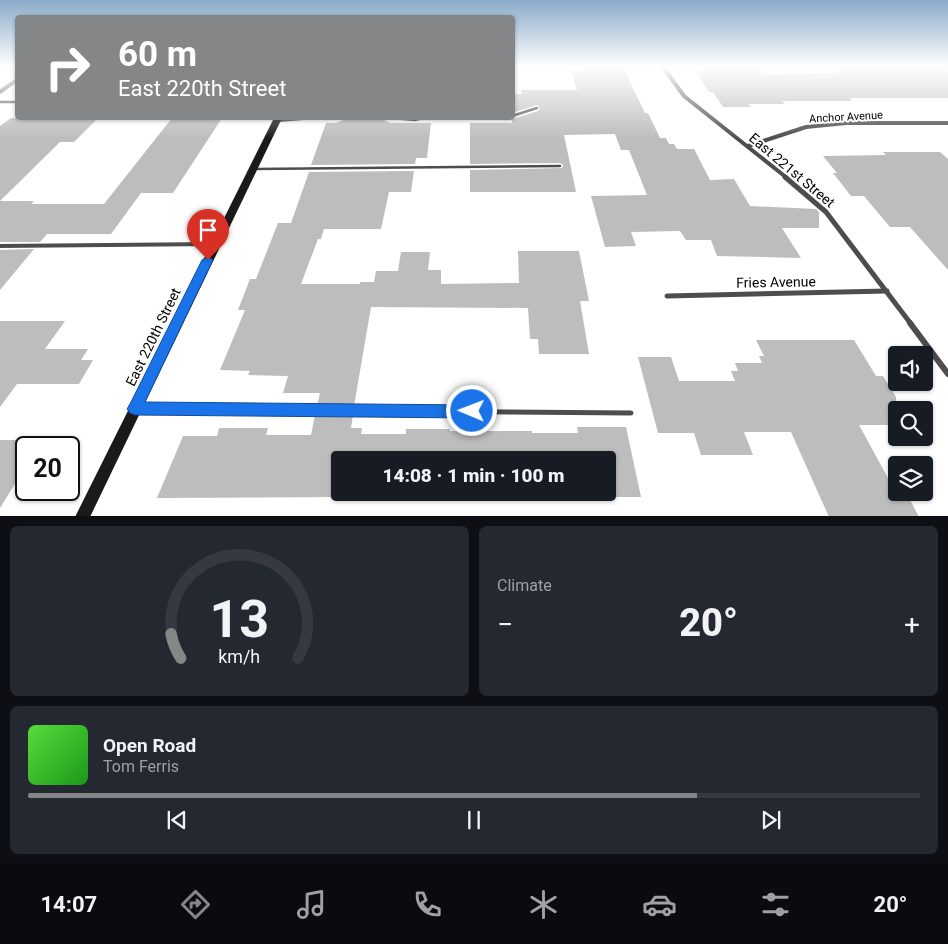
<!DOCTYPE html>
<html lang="en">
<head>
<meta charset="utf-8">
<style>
	:root { --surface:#171b24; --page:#242831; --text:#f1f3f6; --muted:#9ea1a6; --line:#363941; --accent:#858687 }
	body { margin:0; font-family:Roboto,sans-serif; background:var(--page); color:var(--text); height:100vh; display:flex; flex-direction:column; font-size:19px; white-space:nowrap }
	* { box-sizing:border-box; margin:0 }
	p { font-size:16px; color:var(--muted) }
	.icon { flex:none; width:28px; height:28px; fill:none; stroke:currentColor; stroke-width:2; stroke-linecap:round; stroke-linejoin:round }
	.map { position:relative; height:516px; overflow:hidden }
	.details { display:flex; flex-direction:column; gap:10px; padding:10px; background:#0d0f14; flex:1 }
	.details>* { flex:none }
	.top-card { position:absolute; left:15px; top:15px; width:500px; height:105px; border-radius:5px; box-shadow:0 1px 4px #0004; background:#858687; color:#fff; overflow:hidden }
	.controls { position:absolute; left:888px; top:346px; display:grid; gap:10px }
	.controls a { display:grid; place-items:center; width:45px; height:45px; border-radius:5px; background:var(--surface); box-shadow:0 1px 4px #0004; font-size:25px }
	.speed { position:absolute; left:15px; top:436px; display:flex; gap:10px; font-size:25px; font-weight:700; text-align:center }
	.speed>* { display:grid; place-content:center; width:65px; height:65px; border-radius:50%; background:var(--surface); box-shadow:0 1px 4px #0004; line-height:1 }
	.speed .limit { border:2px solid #111; border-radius:8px; background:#fff; color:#111 }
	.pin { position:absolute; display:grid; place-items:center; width:42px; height:42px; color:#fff; margin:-51px -21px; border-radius:50% 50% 50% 0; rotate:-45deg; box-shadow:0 0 5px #0007 }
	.pin .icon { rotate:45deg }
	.me { position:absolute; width:55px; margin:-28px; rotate:271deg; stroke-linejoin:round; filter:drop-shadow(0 0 4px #0008) }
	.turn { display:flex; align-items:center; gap:18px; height:105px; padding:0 20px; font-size:22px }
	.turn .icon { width:65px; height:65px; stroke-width:2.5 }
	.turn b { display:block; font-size:35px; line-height:42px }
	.big { font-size:38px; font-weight:800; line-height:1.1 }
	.details .card { flex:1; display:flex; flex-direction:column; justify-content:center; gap:8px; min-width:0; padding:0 18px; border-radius:8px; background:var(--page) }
	.details .dial { align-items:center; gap:0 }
	.dial svg { height:130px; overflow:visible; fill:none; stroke:var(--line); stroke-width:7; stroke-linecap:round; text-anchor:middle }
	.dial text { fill:var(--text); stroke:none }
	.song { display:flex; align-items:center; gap:15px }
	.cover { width:60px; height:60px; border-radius:8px; background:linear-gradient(135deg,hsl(110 70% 55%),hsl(120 70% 35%)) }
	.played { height:5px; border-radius:2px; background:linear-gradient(90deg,var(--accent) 75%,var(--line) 75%) }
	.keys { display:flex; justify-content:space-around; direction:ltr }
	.heat { display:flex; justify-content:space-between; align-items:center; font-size:28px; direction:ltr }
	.details .tiles { flex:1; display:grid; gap:10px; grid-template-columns:1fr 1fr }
	.card:last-child { grid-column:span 2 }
	.trip { position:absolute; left:331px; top:451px; width:285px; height:50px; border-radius:5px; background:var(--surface); box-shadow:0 1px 4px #0004; font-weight:800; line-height:50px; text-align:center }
	.tab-bar { display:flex; height:80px; justify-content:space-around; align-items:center; background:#090b0e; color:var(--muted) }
	.tab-bar .icon { width:35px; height:35px }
	.tab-bar .selected { color:var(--accent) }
	.tab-bar b { font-size:22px; color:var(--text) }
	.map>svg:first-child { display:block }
	.building { fill:#bdbdbd; fill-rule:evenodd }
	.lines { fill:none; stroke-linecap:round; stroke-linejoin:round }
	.lane-far2 { stroke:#4d4d4d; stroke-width:2.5 }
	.lane-far1 { stroke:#4d4d4d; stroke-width:4 }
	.lane { stroke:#4d4d4d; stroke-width:5 }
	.street-far2 { stroke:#4d4d4d; stroke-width:4 }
	.street-far1 { stroke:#4d4d4d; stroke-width:5 }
	.street { stroke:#4d4d4d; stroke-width:6 }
	.secondary { fill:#1a1a1a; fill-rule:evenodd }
	.route { fill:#1a73e8; stroke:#114b97 }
	.labels { text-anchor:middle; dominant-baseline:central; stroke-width:4; stroke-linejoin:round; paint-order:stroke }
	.far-street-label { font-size:11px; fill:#000; stroke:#fff }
	.street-label { font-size:14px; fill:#000; stroke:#fff }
</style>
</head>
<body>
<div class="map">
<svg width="948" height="517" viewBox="0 0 948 517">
	<rect width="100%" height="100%" fill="#fff"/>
	<g class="building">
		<path d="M581 67H623L645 113H648L660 138H666L669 144H674L677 149H694L710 180 734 179 750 206 816 209 819 212V228H782L801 258 717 256 711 240H686L680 231 631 232 636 246 605 247 591 196 647 195 629 150H621L615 134 564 135 576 192H470V170L562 168 563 165 560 163 470 164V123H512V119L538 111 540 108 537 105 512 113V94H522L521 90H577L571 71H582Z"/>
		<path d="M701 67H758L763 74 836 73 831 68 948 67V98H850L852 101H782L785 104H748L751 107H723L713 92H709L695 70H703Z"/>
		<path d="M11 118H98L74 142H60L0 201H34L31 204H104L172 118H222L173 193H141L111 234H47L40 242H0V126Z"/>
		<path d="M349 118H380L390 123H431L427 158H416L415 164 311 165 326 123H336Z"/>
		<path d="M883 152H940L948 159V270L910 227H890L864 196H851L833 173H837L823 156 886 155Z"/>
		<path d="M414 171 411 192H389L381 229H324L321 239H318L301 284H360V282H374L376 271H398L401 252H430L428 270H441V284L519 283 518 251H579L589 301H580L589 354H539L538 339H530L528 308 371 307 354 406H317L320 393H283L288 376 248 375 250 371 220 370 245 310H238L250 279H256L278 223H291L309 172Z"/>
		<path d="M34 249 0 290V250Z"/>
		<path d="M0 321H65L45 349H88L81 360H93L79 384H17L0 407Z"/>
		<path d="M756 340H854L876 376H883L896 397V425H859L888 478H896V492H906L919 517H829L791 432H744L753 455H701L694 433H658L638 357H671L679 381H735L731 371H738L735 363H762L759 356H764Z"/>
		<path d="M315 415H353L351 428H362L361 434H406V429H450V431H532V433H578L577 427H626L641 497H550L549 495H343V497L157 498 183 436H217L219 428H268L266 435H311ZM340 460H608V492H340Z"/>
		<path d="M0 440H26V466L0 508Z"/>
	</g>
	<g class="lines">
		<g class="lane-far2">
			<path d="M0 102H18"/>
			<path d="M512 116 537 108"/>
			<path d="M392 118 415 120 423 118"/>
			<path d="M492 118H506"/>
			<path d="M276 121 313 118"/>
			<path d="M255 169 560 166"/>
		</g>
		<path class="lane-far1" d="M0 246 215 244"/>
		<path class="lane" d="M137 409 631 413"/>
		<g class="street-far2">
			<path d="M663 67 684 96 787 178"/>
			<path d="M0 92 18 79"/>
			<path d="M748 146 806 127 846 123H948"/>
		</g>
		<g class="street-far1">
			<path d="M785 177 826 212 911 324"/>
			<path d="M667 296 887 291"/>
		</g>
		<path class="street" d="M910 323 948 374"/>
		<path class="secondary" d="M274 118H282L90 517H75Z"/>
	</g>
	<linearGradient id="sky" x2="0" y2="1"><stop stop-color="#89aac9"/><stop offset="0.48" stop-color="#fff"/><stop offset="1" stop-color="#fff" stop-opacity="0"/></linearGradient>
	<rect width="948" height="139" fill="url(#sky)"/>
	<path class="route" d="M208 256 213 260 145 402 472 405 477 407 480 411 477 416 472 418 135 415 130 413 127 409 130 404 202 260Z"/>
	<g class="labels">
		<g class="far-street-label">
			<text transform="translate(846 117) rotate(-3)">Anchor Avenue</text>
		</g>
		<g class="street-label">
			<text transform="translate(792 170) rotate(40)">East 221st Street</text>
			<text transform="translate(776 282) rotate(-1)">Fries Avenue</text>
			<text transform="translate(153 337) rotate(-64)">East 220th Street</text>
		</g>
	</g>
</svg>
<div class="controls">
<a><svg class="icon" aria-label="sound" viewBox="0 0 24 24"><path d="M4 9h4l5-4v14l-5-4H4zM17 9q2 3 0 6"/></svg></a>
<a><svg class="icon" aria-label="search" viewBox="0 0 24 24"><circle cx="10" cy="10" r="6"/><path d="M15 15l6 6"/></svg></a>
<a><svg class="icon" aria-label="layers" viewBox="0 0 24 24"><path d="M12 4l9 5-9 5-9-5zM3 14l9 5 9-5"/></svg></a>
</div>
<div class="speed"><div class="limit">20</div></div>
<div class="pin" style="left:208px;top:260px;background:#d93025"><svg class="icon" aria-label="arrive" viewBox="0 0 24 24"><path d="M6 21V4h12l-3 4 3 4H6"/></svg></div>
<svg class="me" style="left:472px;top:411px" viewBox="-20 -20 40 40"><circle r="17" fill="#1a73e8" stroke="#fff" stroke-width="3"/><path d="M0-11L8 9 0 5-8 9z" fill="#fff"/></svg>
<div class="trip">14:08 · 1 min · 100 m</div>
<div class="top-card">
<div class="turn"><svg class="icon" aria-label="right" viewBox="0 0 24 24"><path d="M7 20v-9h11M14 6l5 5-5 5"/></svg><div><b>60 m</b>East 220th Street</div></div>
</div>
</div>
<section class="details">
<div class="tiles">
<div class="card dial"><svg viewBox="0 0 100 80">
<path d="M14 69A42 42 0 1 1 86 69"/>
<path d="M14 69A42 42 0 0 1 8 54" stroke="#858687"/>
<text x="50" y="56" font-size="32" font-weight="700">13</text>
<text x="50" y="72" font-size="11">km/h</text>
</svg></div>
<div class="card"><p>Climate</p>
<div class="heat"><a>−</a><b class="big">20°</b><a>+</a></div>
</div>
<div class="card">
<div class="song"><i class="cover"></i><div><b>Open Road</b><p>Tom Ferris</p></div></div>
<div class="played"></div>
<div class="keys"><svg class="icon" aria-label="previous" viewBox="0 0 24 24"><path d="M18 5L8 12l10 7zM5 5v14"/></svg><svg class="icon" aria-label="pause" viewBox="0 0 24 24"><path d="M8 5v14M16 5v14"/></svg><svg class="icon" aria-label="next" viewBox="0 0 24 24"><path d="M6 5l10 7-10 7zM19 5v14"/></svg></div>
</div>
</div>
</section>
<nav class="tab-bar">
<b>14:07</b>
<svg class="icon selected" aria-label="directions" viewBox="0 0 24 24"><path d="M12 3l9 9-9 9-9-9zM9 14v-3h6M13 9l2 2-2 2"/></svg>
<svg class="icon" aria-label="music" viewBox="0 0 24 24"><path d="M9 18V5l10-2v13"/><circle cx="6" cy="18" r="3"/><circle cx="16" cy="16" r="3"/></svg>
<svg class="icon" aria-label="phone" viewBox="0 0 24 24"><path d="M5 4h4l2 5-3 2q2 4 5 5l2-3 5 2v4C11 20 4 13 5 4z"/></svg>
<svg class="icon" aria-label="climate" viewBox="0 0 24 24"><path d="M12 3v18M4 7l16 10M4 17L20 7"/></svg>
<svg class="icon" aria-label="car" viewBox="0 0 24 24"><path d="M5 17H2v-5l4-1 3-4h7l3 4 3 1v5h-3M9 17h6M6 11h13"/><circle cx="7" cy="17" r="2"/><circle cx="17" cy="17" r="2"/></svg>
<svg class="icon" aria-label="filters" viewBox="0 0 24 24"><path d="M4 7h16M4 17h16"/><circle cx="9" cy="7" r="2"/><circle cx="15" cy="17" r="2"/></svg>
<b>20°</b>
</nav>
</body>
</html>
